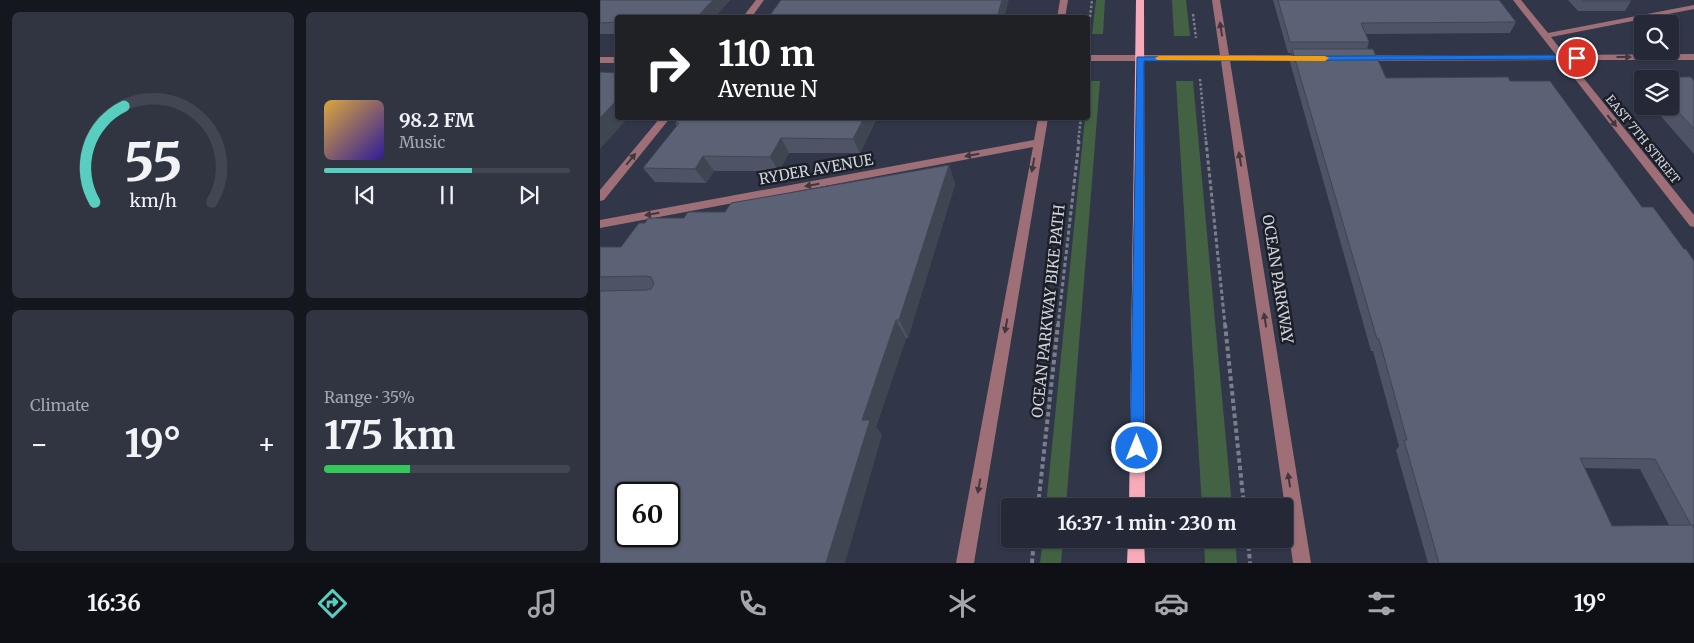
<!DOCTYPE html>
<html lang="en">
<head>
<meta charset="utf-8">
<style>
	:root { --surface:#252937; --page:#313542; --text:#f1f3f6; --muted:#a3a6ad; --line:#424552; --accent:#58cec0 }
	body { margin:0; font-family:Merriweather,serif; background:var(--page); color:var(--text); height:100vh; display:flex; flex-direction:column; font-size:19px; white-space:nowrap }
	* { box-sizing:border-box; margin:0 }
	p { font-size:16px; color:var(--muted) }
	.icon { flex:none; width:28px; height:28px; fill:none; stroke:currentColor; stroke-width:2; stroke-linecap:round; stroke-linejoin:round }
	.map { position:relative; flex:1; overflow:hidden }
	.sheet { display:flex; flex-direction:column; gap:12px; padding:12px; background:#14171e; width:600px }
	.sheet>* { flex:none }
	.hud { position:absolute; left:15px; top:15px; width:475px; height:105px; border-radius:5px; box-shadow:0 1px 4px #0004,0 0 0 1px var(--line); background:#202124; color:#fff; overflow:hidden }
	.fabs { position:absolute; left:1034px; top:15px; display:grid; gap:10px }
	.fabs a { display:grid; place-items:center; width:45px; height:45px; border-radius:5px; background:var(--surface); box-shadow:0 1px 4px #0004,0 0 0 1px var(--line); font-size:25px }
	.speed { position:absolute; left:15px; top:482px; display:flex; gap:10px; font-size:25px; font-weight:700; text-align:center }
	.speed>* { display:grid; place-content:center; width:65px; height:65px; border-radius:50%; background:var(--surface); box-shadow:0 1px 4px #0004,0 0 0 1px var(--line); line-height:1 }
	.speed .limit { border:2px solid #111; border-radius:8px; background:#fff; color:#111 }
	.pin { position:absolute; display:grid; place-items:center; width:42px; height:42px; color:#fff; margin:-21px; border:2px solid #fff; border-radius:50%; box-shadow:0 1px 5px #0007 }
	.me { position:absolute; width:55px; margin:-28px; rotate:0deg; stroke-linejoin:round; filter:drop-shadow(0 0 4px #0008) }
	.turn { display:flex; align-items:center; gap:18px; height:105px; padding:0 20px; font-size:22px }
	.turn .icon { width:65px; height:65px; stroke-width:2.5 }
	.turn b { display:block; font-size:35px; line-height:42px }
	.big { font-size:38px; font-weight:700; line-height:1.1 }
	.sheet .widget { flex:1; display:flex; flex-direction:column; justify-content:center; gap:8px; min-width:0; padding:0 18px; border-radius:8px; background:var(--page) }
	.sheet .dial { align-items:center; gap:0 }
	.dial svg { height:130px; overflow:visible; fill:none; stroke:var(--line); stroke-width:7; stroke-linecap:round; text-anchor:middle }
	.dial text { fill:var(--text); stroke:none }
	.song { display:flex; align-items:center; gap:15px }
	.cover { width:60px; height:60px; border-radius:8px; background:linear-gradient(135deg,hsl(40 70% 55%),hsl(250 70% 35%)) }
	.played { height:5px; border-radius:2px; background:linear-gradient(90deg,var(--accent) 60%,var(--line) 60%) }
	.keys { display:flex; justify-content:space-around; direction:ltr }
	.heat { display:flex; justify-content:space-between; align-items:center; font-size:28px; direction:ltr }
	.charge { height:8px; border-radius:4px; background:linear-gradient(90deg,#34c759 35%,var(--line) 0) }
	.sheet .tiles { flex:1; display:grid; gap:12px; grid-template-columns:repeat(2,1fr) }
	.trip { position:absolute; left:401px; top:498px; width:292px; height:50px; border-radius:5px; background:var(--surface); box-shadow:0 1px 4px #0004,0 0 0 1px var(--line); font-weight:700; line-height:50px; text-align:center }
	.menu { display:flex; height:80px; justify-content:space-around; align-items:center; background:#0f1016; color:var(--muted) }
	.menu .icon { width:35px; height:35px }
	.menu .on { color:var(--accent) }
	.menu b { font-size:22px; color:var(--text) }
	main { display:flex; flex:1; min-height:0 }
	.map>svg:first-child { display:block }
	.green { fill:#436243 }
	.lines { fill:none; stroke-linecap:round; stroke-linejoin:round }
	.path-far2 { stroke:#7a7f8d; stroke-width:2.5; stroke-dasharray:2.5 2; stroke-linecap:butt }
	.path-far1 { stroke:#7a7f8d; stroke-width:3; stroke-dasharray:4 2.5; stroke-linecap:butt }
	.path { stroke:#7a7f8d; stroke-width:4; stroke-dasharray:4.5 3; stroke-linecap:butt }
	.minor { fill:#9f6f78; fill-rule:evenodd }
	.major { fill:#f8aaba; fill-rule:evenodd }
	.wall { fill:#4e5465; fill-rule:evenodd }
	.shaded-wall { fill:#404552 }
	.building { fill:#5b6275; stroke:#404552; fill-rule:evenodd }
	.oneway { fill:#43373f }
	.route { fill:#1a73e8; stroke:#114b97 }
	.slow { fill:#f59e0b }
	.labels { text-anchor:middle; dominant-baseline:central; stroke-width:5; stroke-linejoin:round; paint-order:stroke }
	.far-street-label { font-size:12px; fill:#d1d5e0; stroke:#1c1f27 }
	.street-label { font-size:15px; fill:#d1d5e0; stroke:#1c1f27 }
</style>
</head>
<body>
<main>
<section class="sheet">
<div class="tiles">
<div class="widget dial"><svg viewBox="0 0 100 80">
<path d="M14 69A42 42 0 1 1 86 69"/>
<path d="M14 69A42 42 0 0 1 32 10" stroke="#58cec0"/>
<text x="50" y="56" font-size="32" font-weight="700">55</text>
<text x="50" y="72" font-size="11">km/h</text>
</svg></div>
<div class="widget">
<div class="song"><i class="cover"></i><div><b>98.2 FM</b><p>Music</p></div></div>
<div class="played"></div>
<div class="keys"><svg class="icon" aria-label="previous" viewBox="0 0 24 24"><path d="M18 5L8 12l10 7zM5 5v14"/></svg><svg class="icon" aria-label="pause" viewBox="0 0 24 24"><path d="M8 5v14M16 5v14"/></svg><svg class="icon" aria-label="next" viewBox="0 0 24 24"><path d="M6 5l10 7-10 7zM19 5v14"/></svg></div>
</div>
<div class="widget"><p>Climate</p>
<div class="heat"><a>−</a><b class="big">19°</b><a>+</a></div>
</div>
<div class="widget"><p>Range · 35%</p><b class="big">175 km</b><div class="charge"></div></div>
</div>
</section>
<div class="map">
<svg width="1094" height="563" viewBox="0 0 1094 563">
	<rect width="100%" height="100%" fill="#313749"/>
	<g class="green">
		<path d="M496 0H505L503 34H492Z"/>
		<path d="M572 0H586L590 36H574Z"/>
		<path d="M488 81H500L466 506H446L485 118H488Z"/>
		<path d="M576 81H593L632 506H602Z"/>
		<path d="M443 539H463L461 563H440Z"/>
		<path d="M604 539H635L637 563H605Z"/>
	</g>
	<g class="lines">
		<g class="path-far2">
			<path d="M593 14 596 38"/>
			<path d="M488 35 492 0"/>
			<path d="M600 79 606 142"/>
			<path d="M478 142 481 118"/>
		</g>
		<g class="path-far1">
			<path d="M606 141 625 325"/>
			<path d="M458 325 479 141"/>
		</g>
		<g class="path">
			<path d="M625 324 644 506"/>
			<path d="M438 506 458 324"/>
			<path d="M648 539 650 563"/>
			<path d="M432 563 434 539"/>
		</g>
		<g class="minor">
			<path d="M156 0H164L151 18H142Z"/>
			<path d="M460 0H468L465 18H457Z"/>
			<path d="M612 0H620L629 55H707L711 58 707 61H630L711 563H693L621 61H488V55H620Z"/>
			<path d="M913 0H921L948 33 1094 5V9L951 37 965 55 1094 54V60H969L1094 215V227L1090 226 960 60 762 61 758 58 762 55H956Z"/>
			<rect x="0" y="57" width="18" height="6"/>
			<path d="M60 118H70L4 200 0 201V190Z"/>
			<path d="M438 118H448L374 563H356L433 147 0 228V220L434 140Z"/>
		</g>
		<g class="major">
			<path d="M536 0H544L545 506H529Z"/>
			<path d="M528 539H544L545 563H527Z"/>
		</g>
	</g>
	<g class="wall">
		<path d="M0 0H130L114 18H18V34H0Z"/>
		<path d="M673 0H899L916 22 910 33 766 34 769 42 767 49 786 78 910 81 1042 207 1094 261V563H828L796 450 799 446 773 351H771L690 62 692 53H688ZM985 468 1040 469 1069 525 1012 526Z"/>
		<path d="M968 0H1030L1031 1 1025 11H978Z"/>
		<path d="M1046 77 1094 81V154L1052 106H1070V79H1045Z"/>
		<path d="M1042 82V96L1037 90Z"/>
		<path d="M80 118H277L260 153H189L179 171H114L106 183 55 182 43 168 77 126 75 123Z"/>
		<path d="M349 165 355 184 308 338H306L276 427 282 435 0 563V247H21L45 223 84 218 125 212Z"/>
	</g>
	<g class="shaded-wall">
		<path d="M113 0H130L114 18H96Z"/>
		<path d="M402 0H409L404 18H397Z"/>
		<path d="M18 99V118H28L0 149V118Z"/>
		<path d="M264 118H277L260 153 253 139Z"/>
		<path d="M181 138 189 153 179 171 170 157Z"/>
		<path d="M103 156 114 171 106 183 95 169Z"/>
		<path d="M349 165 355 184 308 338 299 320Z"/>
		<path d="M296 320 306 338 276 427 282 435 245 563H226L262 420Z"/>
	</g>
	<g class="building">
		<path d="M0 0H113L96 18H18V22L0 23Z"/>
		<path d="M181 0H402L397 18H168Z"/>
		<path d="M678 0H899L916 22 761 23 769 42H690Z"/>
		<path d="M982 0H1030L1031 1H983Z"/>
		<path d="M692 49H773L786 78 908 77 910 81H950L1042 207H1053L1084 249H1086L1094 261V525H1092L1094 528V563H839L804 440H807L779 339H777ZM980 458 1055 459 1091 525 1012 526Z"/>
		<path d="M0 72 18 73V99L0 118Z"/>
		<path d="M1046 77H1091L1094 81V129L1070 103V79H1048Z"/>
		<path d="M80 118H264L253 139 181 138 170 157 103 156 95 169 43 168 79 123H75Z"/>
		<path d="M349 165 299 320H296L262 420H270L226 563H0V291L46 290 51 289 54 284 51 277 46 276 0 277V247H21L39 223H45L48 218H84L88 212H125L131 203ZM26 494H69V536H26Z"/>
	</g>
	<defs><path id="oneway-solid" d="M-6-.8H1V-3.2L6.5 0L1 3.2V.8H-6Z" transform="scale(1.25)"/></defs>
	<g class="oneway">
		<use href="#oneway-solid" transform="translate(621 29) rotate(-99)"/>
		<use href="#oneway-solid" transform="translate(1024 57)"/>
		<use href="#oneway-solid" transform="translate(1012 121) rotate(51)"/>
		<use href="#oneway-solid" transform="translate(372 155) rotate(170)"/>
		<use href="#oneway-solid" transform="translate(31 159) rotate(-51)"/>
		<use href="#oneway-solid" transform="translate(640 159) rotate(-99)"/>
		<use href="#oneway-solid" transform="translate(433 165) rotate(100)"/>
		<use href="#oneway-solid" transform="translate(212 185) rotate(170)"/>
		<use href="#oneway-solid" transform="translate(52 214) rotate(170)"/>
		<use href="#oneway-solid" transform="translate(665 320) rotate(-99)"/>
		<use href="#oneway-solid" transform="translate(406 326) rotate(100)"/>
		<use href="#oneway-solid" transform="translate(689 480) rotate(-99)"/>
		<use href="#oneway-solid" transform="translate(379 486) rotate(100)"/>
	</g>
	<path class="route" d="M977 55 981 58 980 59 544 61V448L542 453 537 455 532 453 530 448 537 57Z"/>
	<path class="slow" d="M559 56H725L729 58 725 61 557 60 555 58Z"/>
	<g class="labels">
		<g class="far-street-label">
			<text transform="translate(1043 139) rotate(51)">EAST 7TH STREET</text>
		</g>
		<g class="street-label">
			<text transform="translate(216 169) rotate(-10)">RYDER AVENUE</text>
			<text transform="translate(678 279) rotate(81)">OCEAN PARKWAY</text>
			<text transform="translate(448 311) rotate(-84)">OCEAN PARKWAY BIKE PATH</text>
		</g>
	</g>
</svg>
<div class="fabs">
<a><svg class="icon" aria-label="search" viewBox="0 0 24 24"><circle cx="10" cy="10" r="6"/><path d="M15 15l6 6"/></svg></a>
<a><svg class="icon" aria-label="layers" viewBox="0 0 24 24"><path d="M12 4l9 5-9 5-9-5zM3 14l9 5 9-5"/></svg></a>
</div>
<div class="speed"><div class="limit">60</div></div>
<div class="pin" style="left:977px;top:58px;background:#d93025"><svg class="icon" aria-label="arrive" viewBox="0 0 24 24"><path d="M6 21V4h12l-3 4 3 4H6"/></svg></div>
<svg class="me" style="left:537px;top:448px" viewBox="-20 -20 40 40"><circle r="17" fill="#1a73e8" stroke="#fff" stroke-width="3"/><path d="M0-11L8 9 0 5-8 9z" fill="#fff"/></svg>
<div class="trip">16:37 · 1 min · 230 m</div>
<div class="hud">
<div class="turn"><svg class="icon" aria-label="right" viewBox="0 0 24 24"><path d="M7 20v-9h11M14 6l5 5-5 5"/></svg><div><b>110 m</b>Avenue N</div></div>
</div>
</div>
</main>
<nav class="menu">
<b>16:36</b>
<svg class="icon on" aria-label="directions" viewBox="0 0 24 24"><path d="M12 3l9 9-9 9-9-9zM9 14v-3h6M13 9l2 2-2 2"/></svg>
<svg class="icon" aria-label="music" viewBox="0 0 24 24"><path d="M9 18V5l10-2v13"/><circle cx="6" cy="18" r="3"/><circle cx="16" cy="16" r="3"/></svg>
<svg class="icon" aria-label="phone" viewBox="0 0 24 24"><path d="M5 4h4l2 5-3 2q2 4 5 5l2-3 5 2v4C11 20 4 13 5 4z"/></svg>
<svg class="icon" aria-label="climate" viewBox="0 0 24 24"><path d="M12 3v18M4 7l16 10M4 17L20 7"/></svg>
<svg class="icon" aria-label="car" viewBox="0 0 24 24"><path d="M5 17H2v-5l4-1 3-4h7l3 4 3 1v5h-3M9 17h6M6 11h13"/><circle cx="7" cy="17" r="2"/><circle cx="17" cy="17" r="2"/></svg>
<svg class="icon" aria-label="filters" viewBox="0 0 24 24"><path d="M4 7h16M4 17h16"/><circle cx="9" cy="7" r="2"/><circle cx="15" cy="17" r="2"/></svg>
<b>19°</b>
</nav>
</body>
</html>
